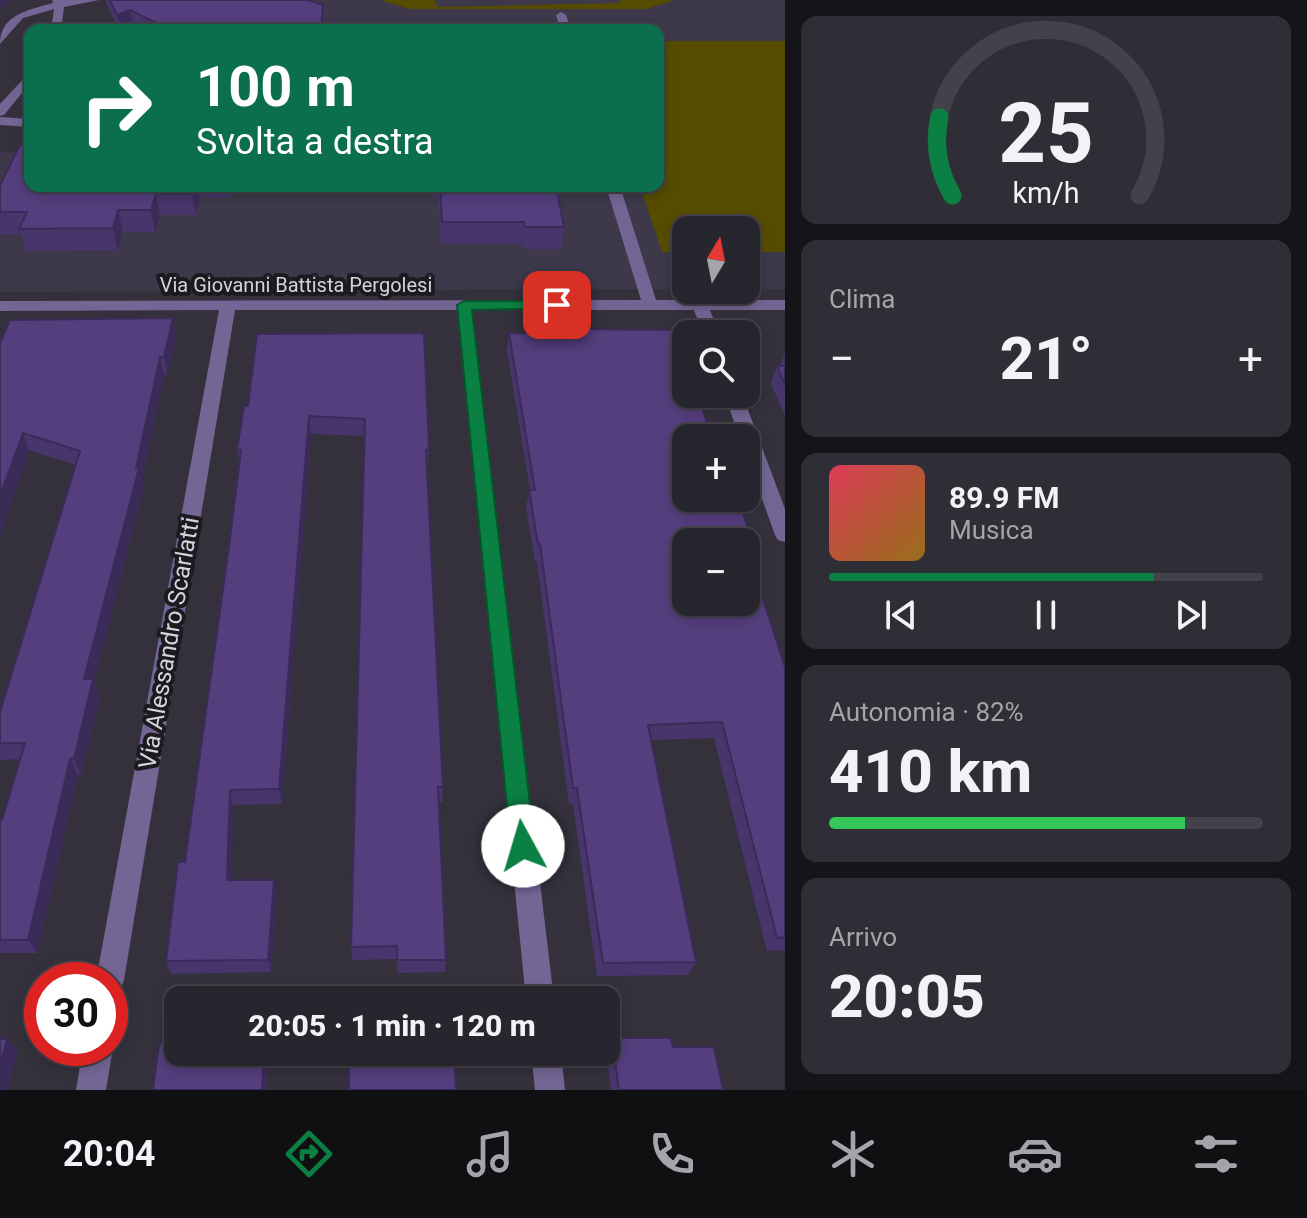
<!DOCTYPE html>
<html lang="it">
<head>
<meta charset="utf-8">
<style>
	:root { --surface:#27252e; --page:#2f2d36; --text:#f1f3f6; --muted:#a4a5aa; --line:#43424a; --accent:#0b8043 }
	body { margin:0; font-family:Roboto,sans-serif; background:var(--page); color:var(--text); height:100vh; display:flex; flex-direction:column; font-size:30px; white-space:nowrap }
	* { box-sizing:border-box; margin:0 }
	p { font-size:26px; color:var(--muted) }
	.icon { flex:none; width:44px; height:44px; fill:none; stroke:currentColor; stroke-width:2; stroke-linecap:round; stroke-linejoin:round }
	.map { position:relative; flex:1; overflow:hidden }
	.details { display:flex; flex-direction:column; gap:16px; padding:16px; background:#151419; width:522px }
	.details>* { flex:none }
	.hud { position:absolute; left:24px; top:24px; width:640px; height:168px; border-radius:16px; box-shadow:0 4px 12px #0003,0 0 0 2px var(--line); background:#0b6e4f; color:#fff; overflow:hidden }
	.needle { width:52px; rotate:10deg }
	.fabs { position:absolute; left:672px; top:216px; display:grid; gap:16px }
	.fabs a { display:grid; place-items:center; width:88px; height:88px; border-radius:16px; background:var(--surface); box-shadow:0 4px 12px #0003,0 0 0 2px var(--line); font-size:40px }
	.speed { position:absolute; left:24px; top:962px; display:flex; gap:16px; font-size:40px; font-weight:700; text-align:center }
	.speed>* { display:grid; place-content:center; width:104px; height:104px; border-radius:50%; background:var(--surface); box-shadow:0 4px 12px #0003,0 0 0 2px var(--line); line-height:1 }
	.speed .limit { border:12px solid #d22; background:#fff; color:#111 }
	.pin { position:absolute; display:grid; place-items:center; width:68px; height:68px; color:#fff; margin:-34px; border-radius:16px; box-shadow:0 4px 12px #0006 }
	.me { position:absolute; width:88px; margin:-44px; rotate:354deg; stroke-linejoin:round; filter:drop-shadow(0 0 6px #0008) }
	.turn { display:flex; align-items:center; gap:28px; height:168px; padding:0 40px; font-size:36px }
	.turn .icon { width:104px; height:104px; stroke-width:2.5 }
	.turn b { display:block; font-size:56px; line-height:68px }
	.big { font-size:60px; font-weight:800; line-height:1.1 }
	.details .tile { flex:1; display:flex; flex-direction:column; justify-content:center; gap:12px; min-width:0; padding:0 28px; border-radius:16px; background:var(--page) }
	.details .dial { align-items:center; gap:0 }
	.dial svg { height:208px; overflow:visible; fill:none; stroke:var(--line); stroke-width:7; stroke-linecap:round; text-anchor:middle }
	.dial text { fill:var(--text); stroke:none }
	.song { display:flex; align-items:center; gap:24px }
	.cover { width:96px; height:96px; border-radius:12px; background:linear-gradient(135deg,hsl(350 70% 55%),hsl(40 70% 35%)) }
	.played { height:8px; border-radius:4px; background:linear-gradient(90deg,var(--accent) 75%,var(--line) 75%) }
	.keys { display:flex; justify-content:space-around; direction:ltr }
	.heat { display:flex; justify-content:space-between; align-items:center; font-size:44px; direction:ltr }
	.charge { height:12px; border-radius:6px; background:linear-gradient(90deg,#34c759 82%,var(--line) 0) }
	.trip { position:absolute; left:164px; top:986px; width:456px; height:80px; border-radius:16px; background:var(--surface); box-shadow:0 4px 12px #0003,0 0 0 2px var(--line); font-weight:800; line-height:80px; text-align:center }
	.dock { display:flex; height:128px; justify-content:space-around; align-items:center; background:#100f12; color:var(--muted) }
	.dock .icon { width:56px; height:56px }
	.dock .current { color:var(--accent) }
	.dock b { font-size:36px; color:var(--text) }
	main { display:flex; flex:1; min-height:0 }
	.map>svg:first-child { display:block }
	.built { fill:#3d384a }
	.green { fill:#554c00 }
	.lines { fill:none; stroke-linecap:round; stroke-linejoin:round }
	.minor { fill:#746694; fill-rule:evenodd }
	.wall { fill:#48356c; fill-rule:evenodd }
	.shaded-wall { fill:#3b2b58 }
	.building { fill:#543e7d; stroke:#3b2b58; stroke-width:2 }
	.route { fill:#0b8043; stroke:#07532c; stroke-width:2 }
	.labels { text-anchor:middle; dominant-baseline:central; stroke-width:8; stroke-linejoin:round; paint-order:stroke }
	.far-street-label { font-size:20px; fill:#d5d3db; stroke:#1b1a1f }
	.street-label { font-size:24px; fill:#d5d3db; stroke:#1b1a1f }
</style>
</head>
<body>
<main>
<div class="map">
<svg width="785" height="1090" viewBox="0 0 785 1090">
	<rect width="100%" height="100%" fill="#34313d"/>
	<path class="built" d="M289 0H785V289H746V230H686V289L0 292V152L30 153V186H658V30H206Z"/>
	<g class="green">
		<path d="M380 0H435V4L439 7 620 3 619 0H473H675L646 9H410Z"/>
		<path d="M658 41H785V252H746V230H686V252H662L640 186H658Z"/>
	</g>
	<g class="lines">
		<g class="minor">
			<path d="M52 0H99L64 7 61 30H51L54 9 23 18 0 44C0 14 29 10 53 3Z"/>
			<path d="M561 12 566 15 571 30H561L556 15Z"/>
			<path d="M30 72V83L4 115 0 116V104Z"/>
			<path d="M0 117 30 119V127L0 125Z"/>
			<path d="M606 186H620L656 300H785V310H710L719 334H703L694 310H472L554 1000H526L457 310H235L124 980 120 990 110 994V980H96L219 310 0 311V301L641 300Z"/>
			<path d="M724 394H742L785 509V542L778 540 775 535 746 454V438H740Z"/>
			<path d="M110 1042 113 1048 106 1090H76L83 1048H110Z"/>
			<path d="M531 1052H561L565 1090H535Z"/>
		</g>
	</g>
	<g class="wall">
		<path d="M105 0H308L324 24 323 30H119Z"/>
		<path d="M0 185 30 186H232L230 197H200L196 215H160L155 232H123L118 250 26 251 21 234H0Z"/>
		<path d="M434 186H556L564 227 561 249H523L522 244H441L438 197H435Z"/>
		<path d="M173 318 177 336 167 375H164L142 480 144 486 94 682 100 696 81 775H78L37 953H0V820H2L20 759 0 760V712L75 465 29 450 0 535V343Z"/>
		<path d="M562 329 686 438 751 538 746 548 785 667V950L767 951 714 738 651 740 696 962 688 975 597 976 573 804H569L537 562H535L526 507 530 490 507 351 509 333 561 334ZM686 542H746V602Z"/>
		<path d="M257 334 429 450 428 467H427L443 787 442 802H439L446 960 445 972 397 973V959L352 960 351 947 365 436 311 434 282 804 233 805 231 880 277 894 271 972 171 974 166 961 185 862 229 546 239 461 237 450 248 406Z"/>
		<path d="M785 353V416L771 384 777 366H780Z"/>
		<path d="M612 1038 673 1047 723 1090H611L606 1049Z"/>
	</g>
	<g class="shaded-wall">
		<path d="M0 0H9L0 10Z"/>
		<path d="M323 5V30H321Z"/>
		<path d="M130 10 134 29 120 30 117 15Z"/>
		<path d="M194 186H198L200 197 196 215 192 194Z"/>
		<path d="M156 194 160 215 155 232 151 210Z"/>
		<path d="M118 210 123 232 118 250 113 228Z"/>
		<path d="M173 318 177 336 167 375 164 357Z"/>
		<path d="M160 357 164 375 142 480 144 486 94 682 100 696 81 775 74 759 84 679 136 468Z"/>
		<path d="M309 416 311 434 282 804 279 789Z"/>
		<path d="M23 433 29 450 0 535V496Z"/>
		<path d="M70 759 78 775 37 953 28 940Z"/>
		<path d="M230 790 233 805 231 894 227 880Z"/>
		<path d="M274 880 277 894 271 972 268 960Z"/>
		<path d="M7 1039 18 1051 8 1090H0V1067Z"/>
		<path d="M264 1052 268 1063 267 1090H262Z"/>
	</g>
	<g class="building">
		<path d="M110 0H308L323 5 321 30H171L130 10 117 15Z"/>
		<path d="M20 145H30V186H194L192 194H156L151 210H118L113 228 19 229 27 212H0V185Z"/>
		<path d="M440 186H556L564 227H525L524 222H442Z"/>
		<path d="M173 318 164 357H160L136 468H139L84 679H93L74 759H70L28 940H0V820H2L25 743H0V712L80 451 23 433 0 496V343L10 320Z"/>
		<path d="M562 329 674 330 686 368V394H694L697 405H701L712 438H686V498H738L751 538H743L744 542H686V602H746V547L785 667V937L777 938 722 722 648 725 696 962 603 963 577 788H573L540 544 538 545 529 490H535L509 333 563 334Z"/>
		<path d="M424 333 429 450H426L443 787H438L446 960H397V946L351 947 365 419 309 416 279 789 230 790 227 880H274L268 960 166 961 178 862H185L229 546 241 450H237L244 406H248L257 334Z"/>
		<path d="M777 366H785V385Z"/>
		<path d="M612 1038H671L673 1047H714L723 1090H619Z"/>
		<path d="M0 1039H7L0 1067Z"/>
		<path d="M178 1043V1052H227V1053L264 1052 262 1090H153L159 1044Z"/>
		<path d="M349 1052H454L456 1090H349Z"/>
	</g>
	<path class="route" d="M557 301 562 302V308L472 310 535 846 531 854 523 857 515 854 511 846 457 305 464 301Z"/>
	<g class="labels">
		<g class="far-street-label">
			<text x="296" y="285">Via Giovanni Battista Pergolesi</text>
		</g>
		<g class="street-label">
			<text transform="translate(169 643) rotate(-80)">Via Alessandro Scarlatti</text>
		</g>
	</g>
</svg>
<div class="fabs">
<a><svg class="needle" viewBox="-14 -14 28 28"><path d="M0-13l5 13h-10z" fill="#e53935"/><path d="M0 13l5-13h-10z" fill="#a4a5aa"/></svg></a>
<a><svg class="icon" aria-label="search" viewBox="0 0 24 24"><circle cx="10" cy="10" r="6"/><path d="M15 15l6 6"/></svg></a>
<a>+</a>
<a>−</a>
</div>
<div class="speed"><div class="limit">30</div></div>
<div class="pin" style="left:557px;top:305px;background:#d93025"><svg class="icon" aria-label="arrive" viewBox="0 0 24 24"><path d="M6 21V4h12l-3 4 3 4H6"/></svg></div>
<svg class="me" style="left:523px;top:846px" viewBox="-20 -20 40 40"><circle r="19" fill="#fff"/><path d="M0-13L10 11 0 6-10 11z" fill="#0b8043"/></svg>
<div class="trip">20:05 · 1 min · 120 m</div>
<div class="hud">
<div class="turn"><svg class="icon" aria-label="right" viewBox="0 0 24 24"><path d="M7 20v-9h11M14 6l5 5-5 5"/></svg><div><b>100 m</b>Svolta a destra</div></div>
</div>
</div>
<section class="details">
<div class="tile dial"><svg viewBox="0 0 100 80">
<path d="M14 69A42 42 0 1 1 86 69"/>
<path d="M14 69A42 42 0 0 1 9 39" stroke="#0b8043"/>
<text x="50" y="56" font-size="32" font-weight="700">25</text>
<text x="50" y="72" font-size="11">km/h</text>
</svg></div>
<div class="tile"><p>Clima</p>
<div class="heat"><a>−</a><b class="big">21°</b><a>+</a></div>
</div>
<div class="tile">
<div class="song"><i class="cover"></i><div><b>89.9 FM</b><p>Musica</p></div></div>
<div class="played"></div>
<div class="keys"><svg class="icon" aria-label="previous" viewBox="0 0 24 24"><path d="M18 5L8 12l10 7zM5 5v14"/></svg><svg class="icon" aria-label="pause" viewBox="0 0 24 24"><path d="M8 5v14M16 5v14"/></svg><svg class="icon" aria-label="next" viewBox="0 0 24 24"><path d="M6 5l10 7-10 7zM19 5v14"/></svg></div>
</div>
<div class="tile"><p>Autonomia · 82%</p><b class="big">410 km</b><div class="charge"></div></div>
<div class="tile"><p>Arrivo</p><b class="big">20:05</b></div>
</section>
</main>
<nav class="dock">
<b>20:04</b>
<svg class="icon current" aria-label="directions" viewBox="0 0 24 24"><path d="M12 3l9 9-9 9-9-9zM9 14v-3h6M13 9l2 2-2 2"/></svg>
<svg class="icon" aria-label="music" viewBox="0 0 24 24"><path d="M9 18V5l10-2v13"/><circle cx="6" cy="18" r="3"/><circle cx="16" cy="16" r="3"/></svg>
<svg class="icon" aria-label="phone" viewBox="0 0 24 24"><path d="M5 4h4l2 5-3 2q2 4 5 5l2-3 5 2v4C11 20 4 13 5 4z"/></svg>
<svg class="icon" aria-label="climate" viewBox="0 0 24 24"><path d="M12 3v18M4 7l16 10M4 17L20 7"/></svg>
<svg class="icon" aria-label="car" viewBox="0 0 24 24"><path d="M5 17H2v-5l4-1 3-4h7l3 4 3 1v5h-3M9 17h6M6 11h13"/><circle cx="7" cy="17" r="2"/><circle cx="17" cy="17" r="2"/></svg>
<svg class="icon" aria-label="filters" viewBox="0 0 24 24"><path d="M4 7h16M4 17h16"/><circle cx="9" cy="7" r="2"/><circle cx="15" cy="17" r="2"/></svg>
</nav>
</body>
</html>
